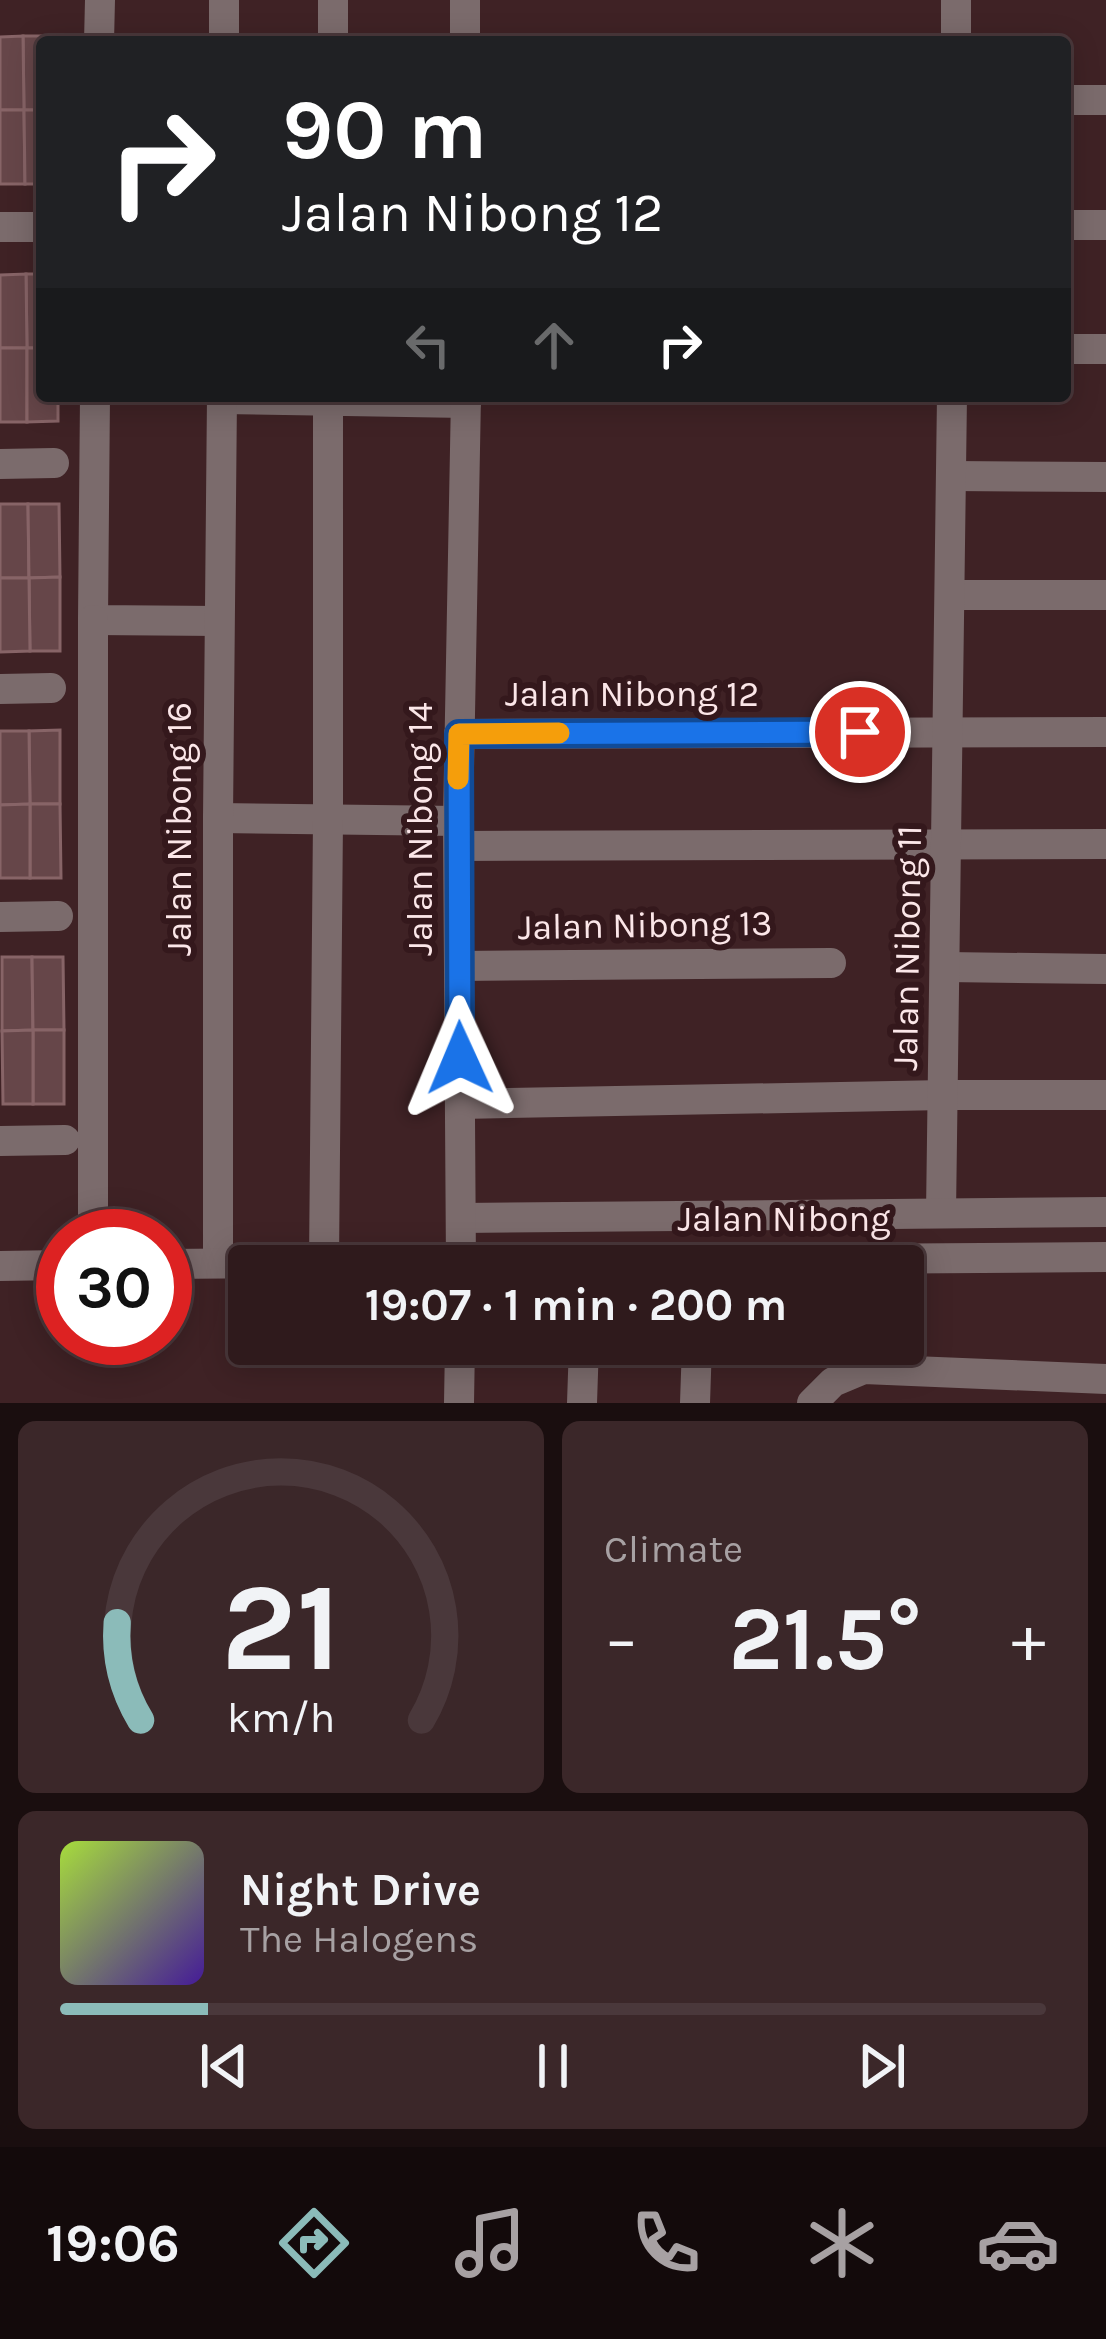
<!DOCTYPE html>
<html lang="en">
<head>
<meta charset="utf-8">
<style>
	:root { --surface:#2f1a1c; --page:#3b2729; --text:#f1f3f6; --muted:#a7a1a3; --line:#4a383b; --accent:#8bbbb9 }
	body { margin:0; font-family:Karla,sans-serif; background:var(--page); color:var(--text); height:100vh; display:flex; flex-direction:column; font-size:45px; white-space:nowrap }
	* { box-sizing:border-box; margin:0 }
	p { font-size:39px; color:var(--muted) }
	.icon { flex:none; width:66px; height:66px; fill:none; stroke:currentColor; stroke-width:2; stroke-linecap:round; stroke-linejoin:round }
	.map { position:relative; height:1403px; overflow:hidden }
	.drawer { display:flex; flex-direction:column; gap:18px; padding:18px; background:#1a0e0f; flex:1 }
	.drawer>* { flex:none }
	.hud { position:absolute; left:36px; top:36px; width:1035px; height:366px; border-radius:12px; box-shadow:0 6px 30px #0003,0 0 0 3px var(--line); background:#202124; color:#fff; overflow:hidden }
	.speed { position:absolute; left:36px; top:1209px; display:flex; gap:24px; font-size:60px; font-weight:700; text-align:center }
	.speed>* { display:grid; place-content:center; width:156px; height:156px; border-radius:50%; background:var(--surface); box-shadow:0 6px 30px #0003,0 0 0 3px var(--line); line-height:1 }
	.speed .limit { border:18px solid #d22; background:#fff; color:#111 }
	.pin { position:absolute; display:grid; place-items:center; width:102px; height:102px; color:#fff; margin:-51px; border:6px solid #fff; border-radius:50%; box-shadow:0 3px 12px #0007 }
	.me { position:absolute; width:132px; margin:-66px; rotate:359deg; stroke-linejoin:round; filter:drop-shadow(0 0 9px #0008) }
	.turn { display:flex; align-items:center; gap:42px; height:252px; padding:0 48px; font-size:54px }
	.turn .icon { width:156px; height:156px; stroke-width:2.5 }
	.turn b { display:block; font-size:84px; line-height:102px }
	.lanes { display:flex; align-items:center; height:114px; padding:0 48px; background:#0003; justify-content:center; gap:60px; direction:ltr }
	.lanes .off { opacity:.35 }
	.big { font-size:90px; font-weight:700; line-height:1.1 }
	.drawer .widget { flex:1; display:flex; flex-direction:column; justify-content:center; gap:18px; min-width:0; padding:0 42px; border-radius:18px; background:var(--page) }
	.drawer .dial { align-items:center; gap:0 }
	.dial svg { height:312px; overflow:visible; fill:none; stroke:var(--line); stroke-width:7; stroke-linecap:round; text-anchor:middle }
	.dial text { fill:var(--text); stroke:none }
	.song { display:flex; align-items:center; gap:36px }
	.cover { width:144px; height:144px; border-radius:18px; background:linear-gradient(135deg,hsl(80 70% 55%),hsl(260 70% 35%)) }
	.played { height:12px; border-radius:6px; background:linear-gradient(90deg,var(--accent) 15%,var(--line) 15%) }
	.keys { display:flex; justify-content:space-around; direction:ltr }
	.heat { display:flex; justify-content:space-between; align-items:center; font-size:66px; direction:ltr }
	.drawer .tiles { flex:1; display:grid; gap:18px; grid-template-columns:1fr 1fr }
	.widget:last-child { grid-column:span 2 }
	.trip { position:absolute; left:228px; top:1245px; width:696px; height:120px; border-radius:12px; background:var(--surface); box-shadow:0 6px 30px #0003,0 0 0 3px var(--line); font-weight:700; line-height:120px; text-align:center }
	.tab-bar { display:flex; height:192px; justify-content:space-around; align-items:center; background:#130a0b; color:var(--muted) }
	.tab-bar .icon { width:84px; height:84px }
	.tab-bar .current { color:var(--accent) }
	.tab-bar b { font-size:54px; color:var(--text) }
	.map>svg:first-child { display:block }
	.building { fill:#664649; stroke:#876467; stroke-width:3 }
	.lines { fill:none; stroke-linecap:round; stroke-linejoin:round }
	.minor { stroke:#7b6b6c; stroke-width:30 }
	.route-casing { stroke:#114b97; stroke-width:30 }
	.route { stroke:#1a73e8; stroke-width:21 }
	.slow { stroke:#f59e0b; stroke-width:21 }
	.labels { text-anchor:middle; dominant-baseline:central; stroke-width:12; stroke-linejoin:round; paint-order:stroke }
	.street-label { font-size:36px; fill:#fbe6e8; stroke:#34181c }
</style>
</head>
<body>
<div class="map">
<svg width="1106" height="1403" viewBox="0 0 1106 1403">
	<rect width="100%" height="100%" fill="#3f2225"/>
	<g class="building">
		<path d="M23 36H54V42H42V110H24Z"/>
		<path d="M23 36 24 110H0V37Z"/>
		<path d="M0 110H24L25 184H0Z"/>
		<path d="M24 110H42V184H25Z"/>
		<path d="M26 274H42V348H27Z"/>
		<path d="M26 274 27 348H0V275Z"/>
		<rect x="0" y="348" width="27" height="74"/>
		<path d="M27 348H42V396H58V421L27 422Z"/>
		<path d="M0 504H28L29 578H0Z"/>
		<path d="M28 504H59L60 577 29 578Z"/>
		<path d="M60 577V651H30L29 578Z"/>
		<path d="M0 578H29L30 651 0 652Z"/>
		<path d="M60 730V804H30L29 731Z"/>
		<path d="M0 731H29L30 804 0 805Z"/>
		<path d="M30 804H60L61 878H30Z"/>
		<path d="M30 804V878H0V805Z"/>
		<path d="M2 957H32L33 1030 2 1031Z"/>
		<path d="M32 957H63L64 1030H33Z"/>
		<rect x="33" y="1030" width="31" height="74"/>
		<path d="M33 1030V1104H3L2 1031Z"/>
	</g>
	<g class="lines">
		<g class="minor">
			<path d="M465 0V42"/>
			<path d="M99 42 100 0"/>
			<path d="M224 42V0"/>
			<path d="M333 42V0"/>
			<path d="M956 42V0"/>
			<path d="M1065 100H1106"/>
			<path d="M1065 225H1106"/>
			<path d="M0 227H42"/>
			<path d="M1065 349H1106"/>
			<path d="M95 396 93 620 219 621"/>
			<path d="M222 399 466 403"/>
			<path d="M0 464 54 463"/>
			<path d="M952 476 1106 477"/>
			<path d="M951 595H1106"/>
			<path d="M93 620V1236"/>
			<path d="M0 689 51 688"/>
			<path d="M459 734 1106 732"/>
			<path d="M218 818 458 821"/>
			<path d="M459 846 1106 844"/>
			<path d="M0 917 58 916"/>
			<path d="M459 966 831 963"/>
			<path d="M946 967 1106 969"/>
			<path d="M460 1104 945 1095H1106"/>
			<path d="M0 1141 65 1140"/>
			<path d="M941 1213 952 396"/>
			<path d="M461 1218 1106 1212"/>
			<path d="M218 1263V818L222 396"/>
			<path d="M242 1263V1306L249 1322"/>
			<path d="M324 1263 328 819V396"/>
			<path d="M165 1264 1106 1257"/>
			<path d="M0 1266 63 1265"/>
			<path d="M461 1266 458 821 466 396"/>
			<path d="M459 1403 460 1344"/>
			<path d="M582 1403 584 1344"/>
			<path d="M695 1403 697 1344"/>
			<path d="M812 1403 833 1382 864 1369 1106 1379"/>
		</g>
	</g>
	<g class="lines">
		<g class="route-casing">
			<path id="route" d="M460 1058 459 734 860 732"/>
		</g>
		<use href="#route" class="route"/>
		<path class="slow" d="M458 779 459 734 559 733"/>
	</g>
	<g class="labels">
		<g class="street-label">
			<text x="632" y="694">Jalan Nibong 12</text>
			<text transform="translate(179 829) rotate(-90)">Jalan Nibong 16</text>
			<text transform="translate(420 829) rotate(-90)">Jalan Nibong 14</text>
			<text transform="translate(645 925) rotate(-1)">Jalan Nibong 13</text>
			<text transform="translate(907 948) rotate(-89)">Jalan Nibong 11</text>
			<text x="784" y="1219">Jalan Nibong</text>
		</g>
	</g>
</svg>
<div class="speed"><div class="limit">30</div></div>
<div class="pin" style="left:860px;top:732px;background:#d93025"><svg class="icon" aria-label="arrive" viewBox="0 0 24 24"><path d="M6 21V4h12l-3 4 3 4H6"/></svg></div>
<svg class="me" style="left:460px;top:1058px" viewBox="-20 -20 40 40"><path d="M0-17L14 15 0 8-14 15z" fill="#1a73e8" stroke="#fff" stroke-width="4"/></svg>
<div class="trip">19:07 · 1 min · 200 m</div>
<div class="hud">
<div class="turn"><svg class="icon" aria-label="right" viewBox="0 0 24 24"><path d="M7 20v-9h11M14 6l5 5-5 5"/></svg><div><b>90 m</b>Jalan Nibong 12</div></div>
<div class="lanes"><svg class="icon off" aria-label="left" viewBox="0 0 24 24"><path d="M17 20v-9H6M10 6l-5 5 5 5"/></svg><svg class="icon off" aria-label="ahead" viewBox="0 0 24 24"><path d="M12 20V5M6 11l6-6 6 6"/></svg><svg class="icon" aria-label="right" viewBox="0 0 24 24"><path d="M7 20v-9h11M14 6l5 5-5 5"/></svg></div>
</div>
</div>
<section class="drawer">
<div class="tiles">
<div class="widget dial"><svg viewBox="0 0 100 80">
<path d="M14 69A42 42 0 1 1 86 69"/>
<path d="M14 69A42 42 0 0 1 8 44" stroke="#8bbbb9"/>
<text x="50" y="56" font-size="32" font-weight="700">21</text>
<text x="50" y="72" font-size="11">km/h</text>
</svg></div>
<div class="widget"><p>Climate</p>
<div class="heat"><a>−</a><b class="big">21.5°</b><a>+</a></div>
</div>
<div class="widget">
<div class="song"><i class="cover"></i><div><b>Night Drive</b><p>The Halogens</p></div></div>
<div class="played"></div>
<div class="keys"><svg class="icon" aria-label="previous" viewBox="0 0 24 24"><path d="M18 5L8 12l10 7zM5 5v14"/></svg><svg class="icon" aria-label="pause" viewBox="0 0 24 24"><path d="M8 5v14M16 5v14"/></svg><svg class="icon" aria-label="next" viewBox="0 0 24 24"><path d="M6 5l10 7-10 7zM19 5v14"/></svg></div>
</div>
</div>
</section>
<nav class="tab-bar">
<b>19:06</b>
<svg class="icon current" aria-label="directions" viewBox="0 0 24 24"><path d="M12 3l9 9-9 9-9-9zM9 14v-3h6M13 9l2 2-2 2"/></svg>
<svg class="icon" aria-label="music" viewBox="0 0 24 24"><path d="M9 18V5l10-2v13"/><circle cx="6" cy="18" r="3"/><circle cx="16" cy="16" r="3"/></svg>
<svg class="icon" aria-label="phone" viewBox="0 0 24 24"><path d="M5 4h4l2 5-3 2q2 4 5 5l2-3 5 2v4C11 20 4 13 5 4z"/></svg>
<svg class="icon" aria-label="climate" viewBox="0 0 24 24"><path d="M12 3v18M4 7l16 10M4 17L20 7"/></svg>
<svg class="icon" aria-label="car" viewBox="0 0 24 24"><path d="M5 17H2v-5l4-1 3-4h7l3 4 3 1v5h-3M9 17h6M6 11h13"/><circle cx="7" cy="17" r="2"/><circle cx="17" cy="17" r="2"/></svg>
</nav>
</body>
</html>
